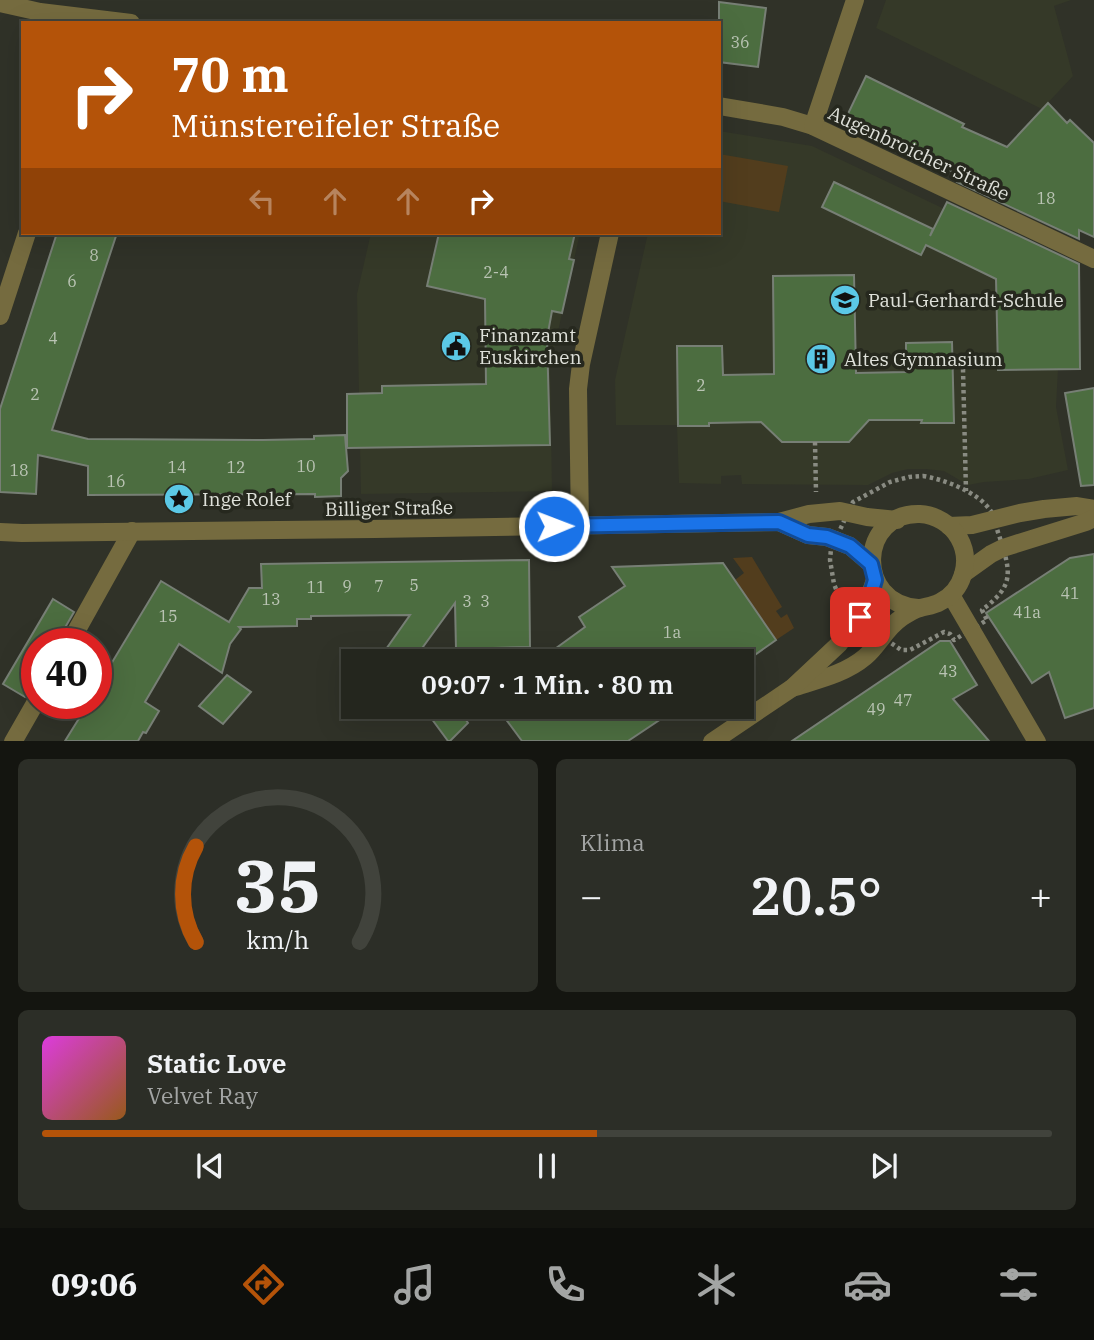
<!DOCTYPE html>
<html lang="de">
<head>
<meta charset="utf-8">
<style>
	:root { --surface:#24261e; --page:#2c2e27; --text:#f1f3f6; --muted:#a3a5a4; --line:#41433c; --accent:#b45309 }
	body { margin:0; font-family:"IBM Plex Serif",serif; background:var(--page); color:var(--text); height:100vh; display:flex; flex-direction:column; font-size:26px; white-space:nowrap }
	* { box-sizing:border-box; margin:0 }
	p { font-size:23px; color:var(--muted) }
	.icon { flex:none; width:38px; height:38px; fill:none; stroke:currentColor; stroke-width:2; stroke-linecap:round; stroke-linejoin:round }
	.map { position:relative; height:741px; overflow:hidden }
	.sheet { display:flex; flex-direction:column; gap:18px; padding:18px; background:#141510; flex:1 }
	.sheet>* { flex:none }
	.banner { position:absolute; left:21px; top:21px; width:700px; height:214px; border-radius:0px; box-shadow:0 7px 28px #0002,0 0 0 2px var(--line); background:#b45309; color:#fff; overflow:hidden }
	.speed { position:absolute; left:21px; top:628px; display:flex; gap:14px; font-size:35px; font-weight:700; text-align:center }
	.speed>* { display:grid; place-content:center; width:91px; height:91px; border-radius:50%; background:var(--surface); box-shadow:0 7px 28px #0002,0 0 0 2px var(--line); line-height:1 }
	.speed .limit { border:10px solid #d22; background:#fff; color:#111 }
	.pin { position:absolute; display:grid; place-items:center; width:60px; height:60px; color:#fff; margin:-30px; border-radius:14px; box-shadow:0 4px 10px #0006 }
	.me { position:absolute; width:77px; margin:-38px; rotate:89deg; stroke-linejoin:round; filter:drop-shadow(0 0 5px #0008) }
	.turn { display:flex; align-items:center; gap:24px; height:147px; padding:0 35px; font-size:32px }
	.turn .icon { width:91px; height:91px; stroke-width:2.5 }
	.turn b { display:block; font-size:49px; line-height:60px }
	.lanes { display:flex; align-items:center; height:66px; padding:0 35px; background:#0003; justify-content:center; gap:35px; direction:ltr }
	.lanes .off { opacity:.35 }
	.big { font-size:52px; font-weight:600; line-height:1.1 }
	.sheet .card { flex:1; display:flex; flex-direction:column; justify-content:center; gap:10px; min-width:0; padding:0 24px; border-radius:10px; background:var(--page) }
	.sheet .dial { align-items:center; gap:0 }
	.dial svg { height:182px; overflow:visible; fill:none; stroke:var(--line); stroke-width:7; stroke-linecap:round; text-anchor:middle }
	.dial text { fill:var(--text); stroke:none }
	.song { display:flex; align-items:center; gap:21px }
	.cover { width:84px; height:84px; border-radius:10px; background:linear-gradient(135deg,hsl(300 70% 55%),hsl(30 70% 35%)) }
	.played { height:7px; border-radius:4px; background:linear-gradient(90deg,var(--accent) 55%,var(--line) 55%) }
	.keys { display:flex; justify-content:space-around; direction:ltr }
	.heat { display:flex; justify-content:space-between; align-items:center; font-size:38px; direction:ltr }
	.sheet .tiles { flex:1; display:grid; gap:18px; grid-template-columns:1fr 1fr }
	.card:last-child { grid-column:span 2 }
	.trip { position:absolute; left:341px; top:649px; width:413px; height:70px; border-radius:0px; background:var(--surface); box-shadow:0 7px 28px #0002,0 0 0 2px var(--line); font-weight:600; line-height:70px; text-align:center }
	.dock { display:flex; height:112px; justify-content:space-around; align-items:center; background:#0e0f0c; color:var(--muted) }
	.dock .icon { width:49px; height:49px }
	.dock .active { color:var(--accent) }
	.dock b { font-size:32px; color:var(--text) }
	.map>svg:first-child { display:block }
	.built { fill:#353928 }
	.green { fill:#523d1d }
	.building { fill:#4c6d40; stroke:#777f75; stroke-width:2 }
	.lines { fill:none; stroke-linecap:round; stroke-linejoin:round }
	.path { stroke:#898b82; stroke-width:4.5; stroke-dasharray:3.5 3.5; stroke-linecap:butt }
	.minor { stroke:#756b3f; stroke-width:18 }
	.tertiary { stroke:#756b3f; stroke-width:18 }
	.route-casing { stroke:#114b97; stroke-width:18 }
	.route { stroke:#1a73e8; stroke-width:12 }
	.labels { text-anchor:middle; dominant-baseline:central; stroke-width:7; stroke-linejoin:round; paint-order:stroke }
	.number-label { font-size:16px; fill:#bac4b4 }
	.street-label { font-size:19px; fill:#dfe1da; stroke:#26281e }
	.poi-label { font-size:19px; fill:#dfe1da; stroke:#26281e; text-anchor:start }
</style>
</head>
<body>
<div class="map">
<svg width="1094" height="742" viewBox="0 0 1094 742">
	<rect width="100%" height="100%" fill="#303228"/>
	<g class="built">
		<path d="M886 0H1071L1054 6 1073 76 1042 109 876 28Z"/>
		<path d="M719 131 812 146 1056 262 1058 369 1056 407 1068 470 1029 479 984 482 968 485 944 471 926 469H908L892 473 868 485 742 484 741 475 721 476V484L679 483 677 425H616L615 380 648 233H719Z"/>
		<path d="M371 233H580L550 367 552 491 361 494 357 294Z"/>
	</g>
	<g class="green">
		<path d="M719 154 788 166 779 212 719 201Z"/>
		<path d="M752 557 782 607 776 611 781 618 787 614 794 628 776 640 735 580 744 573 733 558Z"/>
	</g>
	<g class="building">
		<path d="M719 2 766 8 758 67 719 62Z"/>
		<path d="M866 76 964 124 962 127 1007 147 1048 103 1067 123 1070 120 1094 143V237L1079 230V239L957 182 960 175 845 120Z"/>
		<path d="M834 182 933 229 930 236 947 202 1079 264 1080 369 998 370 996 279 926 245 921 255 822 207Z"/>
		<path d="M57 233H117L52 430 88 439 263 440 314 439V436L345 435 348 471 341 478V496L315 497V494L88 495V466L38 455 36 494 0 492V409Z"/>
		<path d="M439 233H575L569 259 574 260 562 313 552 311 547 338 550 445 347 448V394L382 393V386L486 384 485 299 427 286Z"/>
		<path d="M854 275 856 373 906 372V343L952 342 954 423H921L922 420H869L849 442H782L761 422 709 423V426H678L677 346H722L723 375 774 374 773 276Z"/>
		<path d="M1094 388V485L1081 486 1065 393Z"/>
		<path d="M1094 554V708L1065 718 1049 672 1032 683 986 613 1070 558Z"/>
		<path d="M529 560 530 647 456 649 455 603 412 662H391L384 652 410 615 311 616V619H297V626L239 627 241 629 230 644 222 673 179 644 145 702 159 711 146 733 143 732 138 741H65L88 704H96V689L161 581 229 622 249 588H262L261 564Z"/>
		<path d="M723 563 776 640 742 664V662H537L585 627 579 617 625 586 612 567Z"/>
		<path d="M53 599 74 612 59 638 58 644H37V680L25 697 3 684Z"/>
		<path d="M940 641H950L977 685 953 699 989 741H792Z"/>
		<path d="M227 675 251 692 223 724 199 706Z"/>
		<path d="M423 707H457L468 723 450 741H448Z"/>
		<path d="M500 707H679L628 741H522L499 710Z"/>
	</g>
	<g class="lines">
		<g class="path">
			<path d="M963 369 966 491"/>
			<path d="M815 442 816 492"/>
			<path d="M923 476C943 479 978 492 990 510 995 516 996 528 999 535 1011 573 1015 585 982 610L987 620 954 640 950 634 944 632 910 650H901L845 611 834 584 830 560 831 549 853 502 890 482 909 477Z"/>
		</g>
		<g class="minor">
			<path d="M0 3 40 12 131 23"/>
			<path d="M719 106 783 117 813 126 1094 259"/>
			<path d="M813 126 855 0"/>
			<path d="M0 316 27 233"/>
			<path d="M580 526 578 389 581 364 610 233"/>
			<path d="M951 595 1037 742"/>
			<path d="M69 644 132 531"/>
			<path d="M13 742 37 700"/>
		</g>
		<g class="tertiary">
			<path d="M779 522 808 535 827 537 850 546 871 564"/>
			<path d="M949 526 972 525 1020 513 1044 509 1077 506 1094 509"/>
			<path d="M0 532 22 533 375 529 779 522 809 514 840 511 867 517 897 520"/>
			<path d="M963 574 991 554 1003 548 1086 522 1094 518"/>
			<path d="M792 688C817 680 845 674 865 657 879 645 886 628 901 618 907 614 914 609 920 608 927 606 933 606 940 602 963 591 972 561 959 538 951 524 936 515 920 514 859 512 854 603 918 608"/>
			<path d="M712 742 792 688 839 644 865 609 875 580"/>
		</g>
	</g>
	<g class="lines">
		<g class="route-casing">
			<path id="route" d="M554 526 779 522 808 535 827 537 850 546 871 564 875 580 870 597 860 617"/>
		</g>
		<use href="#route" class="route"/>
	</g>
	<defs>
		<g id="school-disc" transform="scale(1.575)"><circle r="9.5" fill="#5bc8e6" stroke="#26281e"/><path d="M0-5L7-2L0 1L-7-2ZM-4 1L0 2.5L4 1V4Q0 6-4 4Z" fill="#111"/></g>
		<g id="civic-disc" transform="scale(1.575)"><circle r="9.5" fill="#5bc8e6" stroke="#26281e"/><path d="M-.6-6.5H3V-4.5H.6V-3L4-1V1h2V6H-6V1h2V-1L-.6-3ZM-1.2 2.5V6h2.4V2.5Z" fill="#111"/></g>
		<g id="building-disc" transform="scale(1.575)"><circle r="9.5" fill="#5bc8e6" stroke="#26281e"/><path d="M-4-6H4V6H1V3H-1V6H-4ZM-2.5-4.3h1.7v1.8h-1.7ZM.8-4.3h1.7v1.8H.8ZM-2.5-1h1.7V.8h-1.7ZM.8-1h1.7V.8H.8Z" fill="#111"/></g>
		<g id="sight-disc" transform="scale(1.575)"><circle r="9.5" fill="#5bc8e6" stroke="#26281e"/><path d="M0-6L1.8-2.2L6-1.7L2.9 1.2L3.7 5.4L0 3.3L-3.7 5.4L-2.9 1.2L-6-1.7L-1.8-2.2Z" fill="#111"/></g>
	</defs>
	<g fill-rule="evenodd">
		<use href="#school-disc" x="845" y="300"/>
		<use href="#civic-disc" x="456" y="346"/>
		<use href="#building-disc" x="821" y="359"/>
		<use href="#sight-disc" x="179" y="499"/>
	</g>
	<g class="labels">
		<g class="number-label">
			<text x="740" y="42">36</text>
			<text x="1046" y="198">18</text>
			<text x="94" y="255">8</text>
			<text x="496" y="272">2-4</text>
			<text x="72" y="281">6</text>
			<text x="53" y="338">4</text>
			<text x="701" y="385">2</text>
			<text x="35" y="394">2</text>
			<text x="306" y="466">10</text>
			<text x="177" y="467">14</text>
			<text x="236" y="467">12</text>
			<text x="19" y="470">18</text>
			<text x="116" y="481">16</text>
			<text x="414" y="585">5</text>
			<text x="347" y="586">9</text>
			<text x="379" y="586">7</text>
			<text x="316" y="587">11</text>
			<text x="1070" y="593">41</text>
			<text x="271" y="599">13</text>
			<text x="467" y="601">3</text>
			<text x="485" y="601">3</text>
			<text x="1027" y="612">41a</text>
			<text x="168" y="616">15</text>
			<text x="672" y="632">1a</text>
			<text x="948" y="671">43</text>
			<text x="903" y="700">47</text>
			<text x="876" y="709">49</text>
		</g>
		<g class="street-label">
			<text transform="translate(919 153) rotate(25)">Augenbroicher Straße</text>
			<text transform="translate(389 508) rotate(-1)">Billiger Straße</text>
		</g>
		<g class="poi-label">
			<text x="868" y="300">Paul-Gerhardt-Schule</text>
			<text x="479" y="335">Finanzamt<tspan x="479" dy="22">Euskirchen</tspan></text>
			<text x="844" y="359">Altes Gymnasium</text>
			<text x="202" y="499">Inge Rolef</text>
		</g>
	</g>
</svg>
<div class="speed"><div class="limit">40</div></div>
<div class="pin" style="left:860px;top:617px;background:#d93025"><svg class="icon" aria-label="arrive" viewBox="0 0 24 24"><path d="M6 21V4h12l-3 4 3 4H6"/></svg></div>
<svg class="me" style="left:554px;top:526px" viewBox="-20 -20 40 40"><circle r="17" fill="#1a73e8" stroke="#fff" stroke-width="3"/><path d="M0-11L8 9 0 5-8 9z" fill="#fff"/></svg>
<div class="trip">09:07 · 1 Min. · 80 m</div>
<div class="banner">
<div class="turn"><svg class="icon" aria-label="right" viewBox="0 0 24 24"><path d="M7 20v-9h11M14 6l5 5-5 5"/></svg><div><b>70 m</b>Münstereifeler Straße</div></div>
<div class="lanes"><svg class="icon off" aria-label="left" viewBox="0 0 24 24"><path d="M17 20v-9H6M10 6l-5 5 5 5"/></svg><svg class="icon off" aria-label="ahead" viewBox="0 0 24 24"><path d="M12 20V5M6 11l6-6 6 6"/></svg><svg class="icon off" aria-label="ahead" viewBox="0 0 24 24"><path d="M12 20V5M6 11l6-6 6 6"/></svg><svg class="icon" aria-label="right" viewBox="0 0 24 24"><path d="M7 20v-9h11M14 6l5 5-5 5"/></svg></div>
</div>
</div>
<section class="sheet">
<div class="tiles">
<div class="card dial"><svg viewBox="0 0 100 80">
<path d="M14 69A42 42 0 1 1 86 69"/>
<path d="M14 69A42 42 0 0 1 14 27" stroke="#b45309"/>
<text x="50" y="56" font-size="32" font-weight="700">35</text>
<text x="50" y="72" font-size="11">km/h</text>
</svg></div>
<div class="card"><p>Klima</p>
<div class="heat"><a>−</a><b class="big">20.5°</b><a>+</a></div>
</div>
<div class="card">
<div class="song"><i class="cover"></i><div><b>Static Love</b><p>Velvet Ray</p></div></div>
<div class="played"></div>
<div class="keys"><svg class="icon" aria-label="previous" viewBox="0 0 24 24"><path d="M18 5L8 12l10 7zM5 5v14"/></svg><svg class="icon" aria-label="pause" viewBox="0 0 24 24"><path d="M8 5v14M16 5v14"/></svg><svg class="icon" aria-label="next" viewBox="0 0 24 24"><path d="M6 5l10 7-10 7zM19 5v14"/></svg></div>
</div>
</div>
</section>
<nav class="dock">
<b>09:06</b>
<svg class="icon active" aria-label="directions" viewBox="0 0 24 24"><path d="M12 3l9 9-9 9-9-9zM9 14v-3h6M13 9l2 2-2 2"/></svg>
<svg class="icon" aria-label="music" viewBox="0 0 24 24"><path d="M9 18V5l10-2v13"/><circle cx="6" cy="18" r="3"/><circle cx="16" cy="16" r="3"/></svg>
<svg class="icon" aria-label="phone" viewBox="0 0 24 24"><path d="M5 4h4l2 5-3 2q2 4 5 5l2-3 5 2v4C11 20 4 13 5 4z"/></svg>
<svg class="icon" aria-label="climate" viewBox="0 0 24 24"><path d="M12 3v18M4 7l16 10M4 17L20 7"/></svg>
<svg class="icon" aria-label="car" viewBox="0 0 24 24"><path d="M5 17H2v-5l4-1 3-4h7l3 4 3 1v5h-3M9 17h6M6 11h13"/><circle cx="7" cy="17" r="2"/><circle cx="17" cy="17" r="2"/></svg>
<svg class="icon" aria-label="filters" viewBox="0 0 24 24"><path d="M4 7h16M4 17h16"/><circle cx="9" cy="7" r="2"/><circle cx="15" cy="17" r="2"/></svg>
</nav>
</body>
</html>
